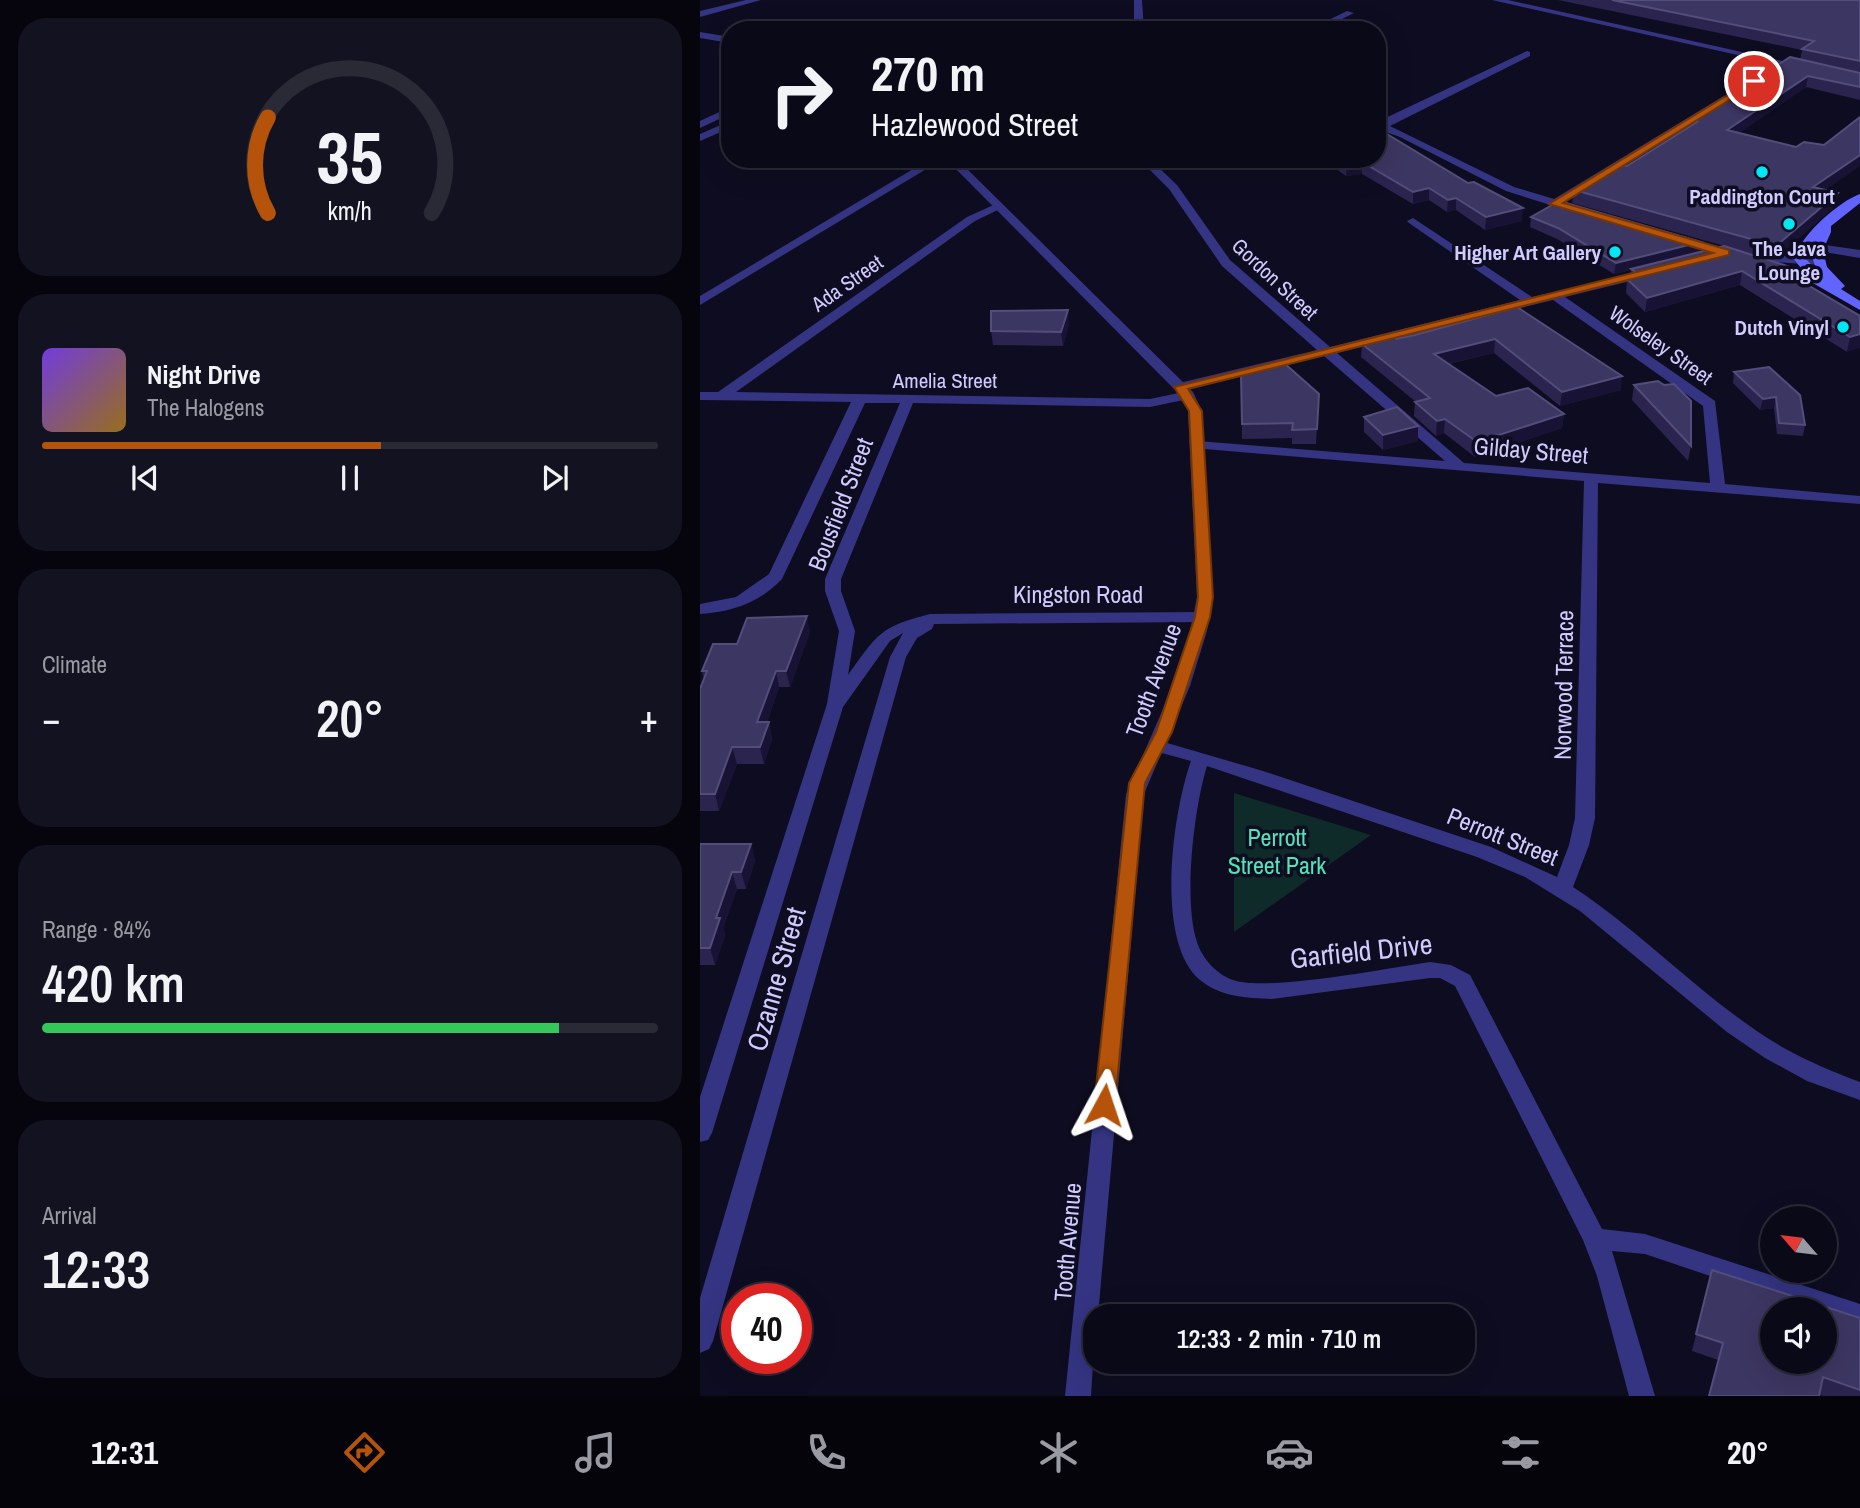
<!DOCTYPE html>
<html lang="en">
<head>
<meta charset="utf-8">
<style>
	:root { --surface:#0a0918; --page:#131221; --text:#f1f3f6; --muted:#999aa2; --line:#2a2a37; --accent:#b45309 }
	body { margin:0; font-family:"Archivo Narrow",sans-serif; background:var(--page); color:var(--text); height:100vh; display:flex; flex-direction:column; font-size:26px; white-space:nowrap }
	* { box-sizing:border-box; margin:0 }
	p { font-size:23px; color:var(--muted) }
	.icon { flex:none; width:38px; height:38px; fill:none; stroke:currentColor; stroke-width:2; stroke-linecap:round; stroke-linejoin:round }
	.map { position:relative; flex:1; overflow:hidden }
	.details { display:flex; flex-direction:column; gap:18px; padding:18px; background:#06050d; width:700px }
	.details>* { flex:none }
	.banner { position:absolute; left:21px; top:21px; width:665px; height:147px; border-radius:28px; box-shadow:0 7px 28px #0002,0 0 0 2px var(--line); background:#0a0918; color:var(--text); overflow:hidden }
	.needle { width:46px; rotate:298deg }
	.controls { position:absolute; left:1060px; top:1206px; display:grid; gap:14px }
	.controls a { display:grid; place-items:center; width:77px; height:77px; border-radius:50%; background:var(--surface); box-shadow:0 7px 28px #0002,0 0 0 2px var(--line); font-size:35px }
	.speed { position:absolute; left:21px; top:1283px; display:flex; gap:14px; font-size:35px; font-weight:700; text-align:center }
	.speed>* { display:grid; place-content:center; width:91px; height:91px; border-radius:50%; background:var(--surface); box-shadow:0 7px 28px #0002,0 0 0 2px var(--line); line-height:1 }
	.speed .limit { border:10px solid #d22; background:#fff; color:#111 }
	.pin { position:absolute; display:grid; place-items:center; width:60px; height:60px; color:#fff; margin:-30px; border:4px solid #fff; border-radius:50%; box-shadow:0 2px 7px #0007 }
	.me { position:absolute; width:77px; margin:-38px; rotate:5deg; stroke-linejoin:round; filter:drop-shadow(0 0 5px #0008) }
	.turn { display:flex; align-items:center; gap:24px; height:147px; padding:0 35px; font-size:32px }
	.turn .icon { width:91px; height:91px; stroke-width:2.5 }
	.turn b { display:block; font-size:49px; line-height:60px }
	.big { font-size:52px; font-weight:600; line-height:1.1 }
	.details .card { flex:1; display:flex; flex-direction:column; justify-content:center; gap:10px; min-width:0; padding:0 24px; border-radius:28px; background:var(--page) }
	.details .dial { align-items:center; gap:0 }
	.dial svg { height:182px; overflow:visible; fill:none; stroke:var(--line); stroke-width:7; stroke-linecap:round; text-anchor:middle }
	.dial text { fill:var(--text); stroke:none }
	.song { display:flex; align-items:center; gap:21px }
	.cover { width:84px; height:84px; border-radius:10px; background:linear-gradient(135deg,hsl(260 70% 55%),hsl(40 70% 35%)) }
	.played { height:7px; border-radius:4px; background:linear-gradient(90deg,var(--accent) 55%,var(--line) 55%) }
	.keys { display:flex; justify-content:space-around; direction:ltr }
	.heat { display:flex; justify-content:space-between; align-items:center; font-size:38px; direction:ltr }
	.charge { height:10px; border-radius:5px; background:linear-gradient(90deg,#34c759 84%,var(--line) 0) }
	.trip { position:absolute; left:383px; top:1304px; width:392px; height:70px; border-radius:28px; background:var(--surface); box-shadow:0 7px 28px #0002,0 0 0 2px var(--line); font-weight:600; line-height:70px; text-align:center }
	.menu { display:flex; height:112px; justify-content:space-around; align-items:center; background:#04040a; color:var(--muted) }
	.menu .icon { width:49px; height:49px }
	.menu .active { color:var(--accent) }
	.menu b { font-size:32px; color:var(--text) }
	main { display:flex; flex:1; min-height:0 }
	.map>svg:first-child { display:block }
	.green { fill:#0e2b29 }
	.lines { fill:none; stroke-linecap:round; stroke-linejoin:round }
	.minor { fill:#343482; fill-rule:evenodd }
	.tertiary { fill:#343482; fill-rule:evenodd }
	.secondary { fill:#6264ff; fill-rule:evenodd }
	.wall { fill:#2a244f }
	.shaded-wall { fill:#181334 }
	.building { fill:#3c3662; stroke:#534d7b; stroke-width:2; fill-rule:evenodd }
	.route { fill:#b45309; stroke:#753606; stroke-width:2 }
	.poi-dot { fill:#00e7f6; stroke:#0e0c20; stroke-width:2.5 }
	.labels { text-anchor:middle; dominant-baseline:central; stroke-width:7; stroke-linejoin:round; paint-order:stroke }
	.far-poi-label { font-size:21px; font-weight:bold; fill:#cfcbff; stroke:#0e0c20 }
	.far-street-label { font-size:21px; fill:#cfcbff; stroke:#0e0c20 }
	.street-label { font-size:24px; fill:#cfcbff; stroke:#0e0c20 }
	.park-label { font-size:24px; fill:#51e5ba; stroke:#0e0c20 }
	.near-street-label { font-size:28px; fill:#cfcbff; stroke:#0e0c20 }
</style>
</head>
<body>
<main>
<section class="details">
<div class="card dial"><svg viewBox="0 0 100 80">
<path d="M14 69A42 42 0 1 1 86 69"/>
<path d="M14 69A42 42 0 0 1 14 27" stroke="#b45309"/>
<text x="50" y="56" font-size="32" font-weight="700">35</text>
<text x="50" y="72" font-size="11">km/h</text>
</svg></div>
<div class="card">
<div class="song"><i class="cover"></i><div><b>Night Drive</b><p>The Halogens</p></div></div>
<div class="played"></div>
<div class="keys"><svg class="icon" aria-label="previous" viewBox="0 0 24 24"><path d="M18 5L8 12l10 7zM5 5v14"/></svg><svg class="icon" aria-label="pause" viewBox="0 0 24 24"><path d="M8 5v14M16 5v14"/></svg><svg class="icon" aria-label="next" viewBox="0 0 24 24"><path d="M6 5l10 7-10 7zM19 5v14"/></svg></div>
</div>
<div class="card"><p>Climate</p>
<div class="heat"><a>−</a><b class="big">20°</b><a>+</a></div>
</div>
<div class="card"><p>Range · 84%</p><b class="big">420 km</b><div class="charge"></div></div>
<div class="card"><p>Arrival</p><b class="big">12:33</b></div>
</section>
<div class="map">
<svg width="1160" height="1396" viewBox="0 0 1160 1396">
	<rect width="100%" height="100%" fill="#0e0c20"/>
	<path class="green" d="M534 793 671 835 534 932Z"/>
	<g class="lines">
		<g class="minor">
			<path d="M792 0H808L1109 67 1104 70Z"/>
			<path d="M647 11 654 13 620 30H608Z"/>
			<path d="M0 32 30 37V43L0 38Z"/>
			<path d="M827 51 830 52V56L690 126 814 187 854 199 1060 74 1068 76 864 203 880 208V212L876 213 806 191 700 137 677 129V122Z"/>
			<path d="M30 107V114L0 128V121Z"/>
			<path d="M30 121V128L0 141V134Z"/>
			<path d="M439 159H450L477 185 530 260 630 347 820 300 709 223 707 221 713 218 832 297 955 269V275L865 297 1015 401 1025 484 1160 496V504L898 483 895 818 889 845 873 887C946 935 1006 1002 1082 1047 1107 1061 1133 1072 1160 1082V1100L1107 1081 1065 1058 1027 1032 880 911 825 877 777 857 507 766C494 808 483 900 497 942 502 958 516 974 533 980 566 992 689 968 730 962L751 965 770 975 902 1229 945 1234 1160 1304V1326L1125 1315V1309H1108L945 1254 912 1251 955 1396H929L897 1276 883 1240 755 986 740 978H730L572 999C546 998 521 997 500 980 454 942 473 811 491 761L451 750 448 746 457 740 563 771 791 847 857 877 869 845 875 818 884 481 493 448 491 445 498 441 745 461 624 356 480 391 475 390V384L617 350 522 266 469 189ZM853 300 1003 406 1010 483 764 463 637 353Z"/>
			<path d="M298 203 304 206 302 208 275 221 36 392 450 399 488 391 495 395 493 398 450 407 213 403 141 579V591L155 631 148 675C178 634 179 627 230 614L502 612 510 617 502 622 234 624 232 629 217 638 206 657 13 1341 9 1349 0 1353V1298L190 657 203 633 190 641 143 707 12 1133 8 1140 0 1142V1097L127 704 139 631 125 591V579L200 403H165L82 579C59 603 32 612 0 614V604L36 597 69 574 151 402 0 400V392H18L267 217Z"/>
			<path d="M977 235 1039 253 1118 257 1124 261 1118 265 1034 259 973 241V237Z"/>
			<path d="M1104 242 1160 250V258L1100 248V244Z"/>
		</g>
		<g class="tertiary">
			<path d="M46 0H61L0 17V11Z"/>
			<path d="M434 0H442L444 30H434Z"/>
			<path d="M230 159H243L0 305V296Z"/>
			<path d="M246 159H257L493 392 502 411 513 597 507 631 490 686 444 794 398 1316H396L391 1396H365L426 794 473 686 490 631 497 597 488 411 482 397Z"/>
		</g>
		<path class="secondary" d="M1160 194V203L1131 226V232L1123 250 1127 267 1145 286 1141 289 1160 301V310L1111 282 1094 259C1100 236 1138 202 1160 194ZM1116 240C1108 257 1114 267 1126 280L1106 259Z"/>
	</g>
	<g class="wall">
		<path d="M858 0H1160V100L1106 87 1039 133 1125 190 1138 193 1135 206 1074 260 872 203 874 190 927 166 992 125 993 121 1100 60 1102 50Z"/>
		<path d="M622 159H677L822 221 785 230 756 210 747 212 729 200 713 204 662 174 646 176Z"/>
		<path d="M831 217 999 252 1098 279 1160 316 1147 352 1040 285 945 312 926 293 927 279H930L931 270 914 274 857 239 830 227Z"/>
		<path d="M817 307 921 390 860 406 794 353 748 364 796 396 864 414 862 428 775 457 744 433 736 436 714 416 715 402H716L661 357 662 344 715 335Z"/>
		<path d="M369 324 363 346 293 345 291 331Z"/>
		<path d="M1069 367 1105 425 1103 436 1077 434 1074 408 1060 410 1033 383 1034 372Z"/>
		<path d="M541 373 619 394 616 444H592V438L542 439Z"/>
		<path d="M934 385 991 446 988 461 932 400Z"/>
		<path d="M664 417 718 441 683 450 664 432Z"/>
		<path d="M110 632 90 687H79L67 722H69L72 739 64 764H37L19 811H0V689L4 680 2 671 37 644Z"/>
		<path d="M0 844H51L55 861 46 889H37L23 928 25 935 15 965H0Z"/>
		<path d="M1012 1270 1160 1318V1396H1123L992 1351Z"/>
	</g>
	<g class="shaded-wall">
		<path d="M1108 76 1106 87 1025 143 1027 130Z"/>
		<path d="M1160 155V166L1111 200 1113 187Z"/>
		<path d="M662 162V174L646 176 647 163Z"/>
		<path d="M729 188V200L713 204V192Z"/>
		<path d="M1138 193 1135 206 1074 260 1076 246Z"/>
		<path d="M756 198V210L747 212 748 200Z"/>
		<path d="M823 208 822 221 785 230 786 217Z"/>
		<path d="M1001 242 999 253 914 274 916 263Z"/>
		<path d="M1042 271 1040 285 945 312 947 298Z"/>
		<path d="M368 310 369 324 363 346 361 332Z"/>
		<path d="M1160 334V348L1147 352 1150 337Z"/>
		<path d="M795 339 794 353 733 367 734 354Z"/>
		<path d="M922 376 921 390 860 406 862 392Z"/>
		<path d="M1076 397 1074 408 1060 410 1063 399Z"/>
		<path d="M864 414 862 428 775 457 777 442Z"/>
		<path d="M745 419 744 433 736 436 737 421Z"/>
		<path d="M718 426V441L683 450V435Z"/>
		<path d="M107 616 110 632 90 687 86 671Z"/>
		<path d="M76 671 79 687 61 739 57 722Z"/>
		<path d="M69 722 72 739 64 764 60 747Z"/>
		<path d="M32 747 37 764 19 811 15 794Z"/>
		<path d="M51 844 55 861 46 889 41 872Z"/>
		<path d="M32 872 37 889 23 928 25 935 15 965 10 948 16 918Z"/>
	</g>
	<g class="building">
		<path d="M912 0H1160V61L1102 49 1114 41Z"/>
		<path d="M1090 57 1160 73V87L1108 76 1027 130 1096 147 1104 142 1124 145 1160 117V155L1113 187 1138 193 1076 246 874 190 920 164 927 166 997 122 993 121Z"/>
		<path d="M677 128 768 183 774 182 823 208 786 217 756 198 748 200 729 188 713 192 662 162 647 163 641 159H677Z"/>
		<path d="M859 201 1001 242 916 263 858 228 831 217Z"/>
		<path d="M1024 246 1100 270 1096 278 1160 316V334L1150 337 1042 271 947 298 927 279 940 275 931 269Z"/>
		<path d="M817 307 922 376 862 392 795 339 734 354 796 396 828 388 864 414 777 442 745 419 737 421 715 402 730 398 662 344 692 335 696 339 715 335Z"/>
		<path d="M368 310 361 332 291 331V311Z"/>
		<path d="M584 363 619 394 617 429 592 430 593 423 542 424 541 373Z"/>
		<path d="M1069 367 1100 395 1105 425 1079 423 1076 397 1063 399 1034 372Z"/>
		<path d="M958 381 964 385 974 384 991 401V446L934 385Z"/>
		<path d="M697 407 718 426 683 435 664 417Z"/>
		<path d="M107 616 86 671H76L57 722H69L60 747H32L15 794H0V689L7 671H2L13 644H37L47 618Z"/>
		<path d="M0 844H51L41 872H32L16 918H20L10 948H0Z"/>
		<path d="M1012 1270 1160 1318V1390L1123 1377 1119 1396H1009L1023 1343 996 1334ZM1073 1309H1125V1362H1073Z"/>
	</g>
	<path class="route" d="M1054 79 1057 83 863 203 1029 250V255L488 389 502 411 513 597 510 617 472 732 445 783 415 1105 412 1111H397L394 1105 429 783 456 732 495 617 498 597 489 411 474 387 1013 253 849 204Z"/>
	<g class="poi-dot">
		<circle cx="1062" cy="172" r="7"/>
		<circle cx="1089" cy="224" r="7"/>
		<circle cx="915" cy="252" r="7"/>
		<circle cx="1143" cy="327" r="7"/>
	</g>
	<g class="labels">
		<g class="far-poi-label">
			<text x="1062" y="196">Paddington Court</text>
			<text x="1089" y="248">The Java<tspan x="1089" dy="24">Lounge</tspan></text>
			<text x="901" y="252" text-anchor="end">Higher Art Gallery</text>
			<text x="1129" y="327" text-anchor="end">Dutch Vinyl</text>
		</g>
		<g class="far-street-label">
			<text transform="translate(575 279) rotate(43)">Gordon Street</text>
			<text transform="translate(147 283) rotate(-35)">Ada Street</text>
			<text transform="translate(961 345) rotate(35)">Wolseley Street</text>
			<text x="245" y="380">Amelia Street</text>
		</g>
		<g class="street-label">
			<text transform="translate(831 450) rotate(5)">Gilday Street</text>
			<text transform="translate(140 504) rotate(-69)">Bousfield Street</text>
			<text x="378" y="594">Kingston Road</text>
			<text transform="translate(453 680) rotate(-70)">Tooth Avenue</text>
			<text transform="translate(863 685) rotate(-89)">Norwood Terrace</text>
			<text transform="translate(803 836) rotate(22)">Perrott Street</text>
			<text transform="translate(367 1242) rotate(-85)">Tooth Avenue</text>
		</g>
		<g class="park-label">
			<text x="577" y="837">Perrott<tspan x="577" dy="28">Street Park</tspan></text>
		</g>
		<g class="near-street-label">
			<text transform="translate(661 951) rotate(-6)">Garfield Drive</text>
			<text transform="translate(76 979) rotate(-74)">Ozanne Street</text>
		</g>
	</g>
</svg>
<div class="controls">
<a><svg class="needle" viewBox="-14 -14 28 28"><path d="M0-13l5 13h-10z" fill="#e53935"/><path d="M0 13l5-13h-10z" fill="#999aa2"/></svg></a>
<a><svg class="icon" aria-label="sound" viewBox="0 0 24 24"><path d="M4 9h4l5-4v14l-5-4H4zM17 9q2 3 0 6"/></svg></a>
</div>
<div class="speed"><div class="limit">40</div></div>
<div class="pin" style="left:1054px;top:81px;background:#d93025"><svg class="icon" aria-label="arrive" viewBox="0 0 24 24"><path d="M6 21V4h12l-3 4 3 4H6"/></svg></div>
<svg class="me" style="left:404px;top:1105px" viewBox="-20 -20 40 40"><path d="M0-17L14 15 0 8-14 15z" fill="#b45309" stroke="#fff" stroke-width="4"/></svg>
<div class="trip">12:33 · 2 min · 710 m</div>
<div class="banner">
<div class="turn"><svg class="icon" aria-label="right" viewBox="0 0 24 24"><path d="M7 20v-9h11M14 6l5 5-5 5"/></svg><div><b>270 m</b>Hazlewood Street</div></div>
</div>
</div>
</main>
<nav class="menu">
<b>12:31</b>
<svg class="icon active" aria-label="directions" viewBox="0 0 24 24"><path d="M12 3l9 9-9 9-9-9zM9 14v-3h6M13 9l2 2-2 2"/></svg>
<svg class="icon" aria-label="music" viewBox="0 0 24 24"><path d="M9 18V5l10-2v13"/><circle cx="6" cy="18" r="3"/><circle cx="16" cy="16" r="3"/></svg>
<svg class="icon" aria-label="phone" viewBox="0 0 24 24"><path d="M5 4h4l2 5-3 2q2 4 5 5l2-3 5 2v4C11 20 4 13 5 4z"/></svg>
<svg class="icon" aria-label="climate" viewBox="0 0 24 24"><path d="M12 3v18M4 7l16 10M4 17L20 7"/></svg>
<svg class="icon" aria-label="car" viewBox="0 0 24 24"><path d="M5 17H2v-5l4-1 3-4h7l3 4 3 1v5h-3M9 17h6M6 11h13"/><circle cx="7" cy="17" r="2"/><circle cx="17" cy="17" r="2"/></svg>
<svg class="icon" aria-label="filters" viewBox="0 0 24 24"><path d="M4 7h16M4 17h16"/><circle cx="9" cy="7" r="2"/><circle cx="15" cy="17" r="2"/></svg>
<b>20°</b>
</nav>
</body>
</html>
